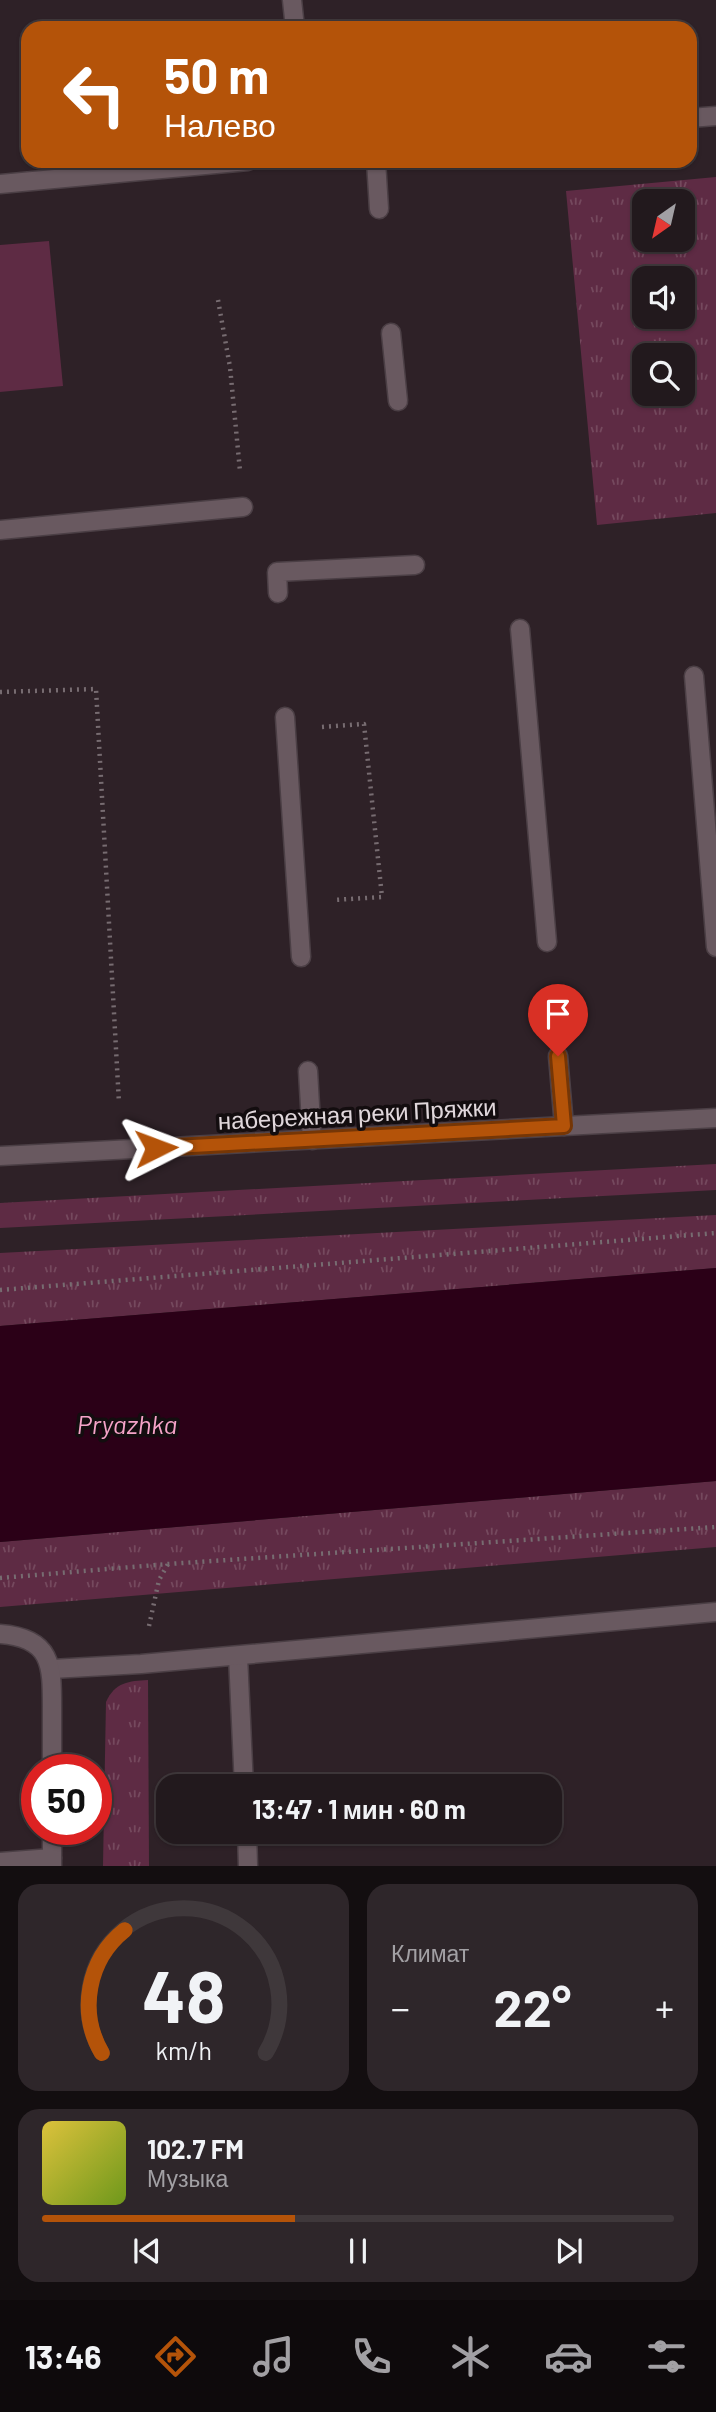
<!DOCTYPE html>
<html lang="ru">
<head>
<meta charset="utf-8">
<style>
	:root { --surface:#22191d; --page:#2e262a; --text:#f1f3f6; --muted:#a2a0a4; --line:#3f383b; --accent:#b45309 }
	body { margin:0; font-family:Barlow,sans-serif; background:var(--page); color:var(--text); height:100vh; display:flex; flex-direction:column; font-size:26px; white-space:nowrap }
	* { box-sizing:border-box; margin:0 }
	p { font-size:23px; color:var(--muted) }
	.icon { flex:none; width:38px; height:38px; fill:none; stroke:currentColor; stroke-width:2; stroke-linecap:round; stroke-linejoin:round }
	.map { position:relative; height:1866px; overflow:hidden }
	.sheet { display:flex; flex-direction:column; gap:18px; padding:18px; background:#130e10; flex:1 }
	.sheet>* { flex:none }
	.top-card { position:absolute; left:21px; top:21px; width:676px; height:147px; border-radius:21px; box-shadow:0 2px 5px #0004,0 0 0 2px var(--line); background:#b45309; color:#fff; overflow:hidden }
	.needle { width:46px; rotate:214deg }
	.controls { position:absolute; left:632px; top:189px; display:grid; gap:14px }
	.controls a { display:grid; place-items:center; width:63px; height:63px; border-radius:14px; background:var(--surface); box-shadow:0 2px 5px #0004,0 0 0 2px var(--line); font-size:35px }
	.speed { position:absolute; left:21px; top:1754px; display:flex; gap:14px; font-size:35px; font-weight:700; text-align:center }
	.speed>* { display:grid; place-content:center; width:91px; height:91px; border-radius:50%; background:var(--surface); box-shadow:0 2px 5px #0004,0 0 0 2px var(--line); line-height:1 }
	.speed .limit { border:10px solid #d22; background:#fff; color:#111 }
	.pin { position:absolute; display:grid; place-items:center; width:60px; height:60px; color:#fff; margin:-72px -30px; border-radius:50% 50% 50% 0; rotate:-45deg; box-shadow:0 0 7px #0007 }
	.pin .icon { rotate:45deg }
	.me { position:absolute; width:77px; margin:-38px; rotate:87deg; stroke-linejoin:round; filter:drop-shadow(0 0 5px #0008) }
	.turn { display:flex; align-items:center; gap:24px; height:147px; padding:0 28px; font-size:32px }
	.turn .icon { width:91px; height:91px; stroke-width:2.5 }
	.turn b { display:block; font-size:49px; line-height:60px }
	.big { font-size:52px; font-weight:700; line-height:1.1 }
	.sheet .tile { flex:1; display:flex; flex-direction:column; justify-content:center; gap:10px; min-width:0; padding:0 24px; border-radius:21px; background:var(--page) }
	.sheet .dial { align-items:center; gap:0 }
	.dial svg { height:182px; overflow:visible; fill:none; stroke:var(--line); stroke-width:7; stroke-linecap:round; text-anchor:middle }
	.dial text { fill:var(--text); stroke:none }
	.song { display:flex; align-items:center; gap:21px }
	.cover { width:84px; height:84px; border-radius:10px; background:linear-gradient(135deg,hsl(50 70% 55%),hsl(80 70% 35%)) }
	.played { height:7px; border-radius:4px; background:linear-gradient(90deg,var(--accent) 40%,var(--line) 40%) }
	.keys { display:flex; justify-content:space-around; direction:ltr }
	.heat { display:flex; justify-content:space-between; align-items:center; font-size:38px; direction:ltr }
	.sheet .tiles { flex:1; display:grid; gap:18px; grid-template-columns:1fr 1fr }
	.tile:last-child { grid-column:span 2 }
	.trip { position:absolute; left:156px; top:1774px; width:406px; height:70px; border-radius:21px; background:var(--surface); box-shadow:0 2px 5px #0004,0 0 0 2px var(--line); font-weight:700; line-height:70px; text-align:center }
	.dock { display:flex; height:112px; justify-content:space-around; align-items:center; background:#0e0a0c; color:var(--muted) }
	.dock .icon { width:49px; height:49px }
	.dock .on { color:var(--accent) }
	.dock b { font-size:32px; color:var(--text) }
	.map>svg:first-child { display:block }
	.grass { fill:url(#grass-tufts); fill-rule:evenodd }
	.green { fill:#5e2b44 }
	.water { fill:#2b0017 }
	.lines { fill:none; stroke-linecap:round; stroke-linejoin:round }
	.service-casing { stroke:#4b3f45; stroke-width:21 }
	.minor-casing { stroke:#4b3f45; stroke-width:21 }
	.secondary-casing { stroke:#4b3f45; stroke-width:21 }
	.path { stroke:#776c71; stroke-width:4.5; stroke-dasharray:2 5; stroke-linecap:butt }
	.service { stroke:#695960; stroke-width:18 }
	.minor { stroke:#695960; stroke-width:18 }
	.secondary { stroke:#695960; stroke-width:18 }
	.route-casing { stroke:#753606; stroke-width:18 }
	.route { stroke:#b45309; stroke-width:12 }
	.labels { text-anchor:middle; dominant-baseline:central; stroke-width:7; stroke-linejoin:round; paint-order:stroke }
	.street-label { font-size:24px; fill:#e0d7db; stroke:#130d0f }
	.water-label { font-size:26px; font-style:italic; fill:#f5a3c8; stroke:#130d0f }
</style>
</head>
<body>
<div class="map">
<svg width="716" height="1866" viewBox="0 0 716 1866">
	<defs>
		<pattern id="grass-tufts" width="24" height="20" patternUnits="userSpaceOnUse" patternTransform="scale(1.75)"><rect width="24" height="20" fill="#5e2b44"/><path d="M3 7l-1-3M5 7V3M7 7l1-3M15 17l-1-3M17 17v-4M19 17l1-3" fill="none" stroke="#75495e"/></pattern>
	</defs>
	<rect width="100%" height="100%" fill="#2e2127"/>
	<g class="grass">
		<path d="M716 177V513L597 525 566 191ZM644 201H682V240H644ZM644 278H682V317H644ZM644 355H682V394H644Z"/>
		<path d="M716 1164V1190L0 1228V1203Z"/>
		<path d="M716 1215V1268L0 1326V1253Z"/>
		<path d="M716 1481V1547L0 1607V1542Z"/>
		<path d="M148 1680 149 1866H103L106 1702C115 1682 129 1681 148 1680Z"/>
	</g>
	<path class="green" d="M49 241 63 386 0 392V245Z"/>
	<path class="water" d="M716 1268V1481L0 1542V1326Z"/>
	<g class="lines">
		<g class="service-casing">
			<g id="service">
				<path d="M292 0 295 28"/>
				<path d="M376 161 379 209"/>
				<path d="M391 333 398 401"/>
				<path d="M0 530 243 507"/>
				<path d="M278 593 277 572 415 565"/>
				<path d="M520 629 547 942"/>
				<path d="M694 676 716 947"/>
				<path d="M285 717 301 957"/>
				<path d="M558 1056 564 1126"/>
				<path d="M308 1071 312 1140"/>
				<path d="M238 1656 244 1787"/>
				<path d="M52 1669 141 1664 716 1612"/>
				<path d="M247 1832 248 1866"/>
				<path d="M0 1862 52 1858"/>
			</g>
		</g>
		<g class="minor-casing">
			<g id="minor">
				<path d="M690 118 716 116"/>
				<path d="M0 184 248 161"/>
				<path d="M0 1634C53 1638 52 1666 52 1710 52 1729 52 1749 52 1769"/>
				<path d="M52 1829V1866"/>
			</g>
		</g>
		<g class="secondary-casing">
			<path id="secondary" d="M0 1156 716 1118"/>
		</g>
		<g class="path">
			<path d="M218 300 230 367 240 471"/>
			<path d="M0 692 96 689 119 1103"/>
			<path d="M322 727 364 724 382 897 334 900"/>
			<path d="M0 1290 716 1233"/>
			<path d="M0 1578 168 1564 716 1527"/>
			<path d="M149 1626 159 1580 168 1564"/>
		</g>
		<use href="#service" class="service"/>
		<use href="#minor" class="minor"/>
		<use href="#secondary" class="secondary"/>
	</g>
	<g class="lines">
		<g class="route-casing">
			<path id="route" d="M156 1148 564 1126 558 1056"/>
		</g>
		<use href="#route" class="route"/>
	</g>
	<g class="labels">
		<g class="street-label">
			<text transform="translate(357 1113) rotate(-3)">набережная реки Пряжки</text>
		</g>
		<g class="water-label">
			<text x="127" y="1423">Pryazhka</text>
		</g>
	</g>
</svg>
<div class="controls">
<a><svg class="needle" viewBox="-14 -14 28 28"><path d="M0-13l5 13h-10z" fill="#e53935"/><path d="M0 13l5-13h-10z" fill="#a2a0a4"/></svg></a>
<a><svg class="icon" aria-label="sound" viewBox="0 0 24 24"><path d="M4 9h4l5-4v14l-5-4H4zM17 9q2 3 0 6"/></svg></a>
<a><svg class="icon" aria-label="search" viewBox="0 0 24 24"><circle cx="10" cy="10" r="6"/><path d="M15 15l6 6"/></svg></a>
</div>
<div class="speed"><div class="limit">50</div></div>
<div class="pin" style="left:558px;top:1056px;background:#d93025"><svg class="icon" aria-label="arrive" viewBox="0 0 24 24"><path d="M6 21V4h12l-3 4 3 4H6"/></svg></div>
<svg class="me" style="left:156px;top:1148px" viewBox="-20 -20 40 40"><path d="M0-17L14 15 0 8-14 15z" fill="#b45309" stroke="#fff" stroke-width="4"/></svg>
<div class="trip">13:47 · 1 мин · 60 m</div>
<div class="top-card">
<div class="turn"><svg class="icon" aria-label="left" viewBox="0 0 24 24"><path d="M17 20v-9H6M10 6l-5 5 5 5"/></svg><div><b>50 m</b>Налево</div></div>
</div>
</div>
<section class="sheet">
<div class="tiles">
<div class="tile dial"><svg viewBox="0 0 100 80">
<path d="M14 69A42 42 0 1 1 86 69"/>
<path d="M14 69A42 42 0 0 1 24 15" stroke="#b45309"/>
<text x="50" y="56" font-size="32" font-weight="700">48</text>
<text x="50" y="72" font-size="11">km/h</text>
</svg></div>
<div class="tile"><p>Климат</p>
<div class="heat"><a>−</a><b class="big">22°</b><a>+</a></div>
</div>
<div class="tile">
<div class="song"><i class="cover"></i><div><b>102.7 FM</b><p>Музыка</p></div></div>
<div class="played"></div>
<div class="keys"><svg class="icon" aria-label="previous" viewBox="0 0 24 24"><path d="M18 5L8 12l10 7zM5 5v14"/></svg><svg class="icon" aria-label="pause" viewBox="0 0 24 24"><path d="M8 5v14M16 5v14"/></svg><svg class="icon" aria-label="next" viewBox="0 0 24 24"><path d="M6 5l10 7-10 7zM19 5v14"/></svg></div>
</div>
</div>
</section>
<nav class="dock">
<b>13:46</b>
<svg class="icon on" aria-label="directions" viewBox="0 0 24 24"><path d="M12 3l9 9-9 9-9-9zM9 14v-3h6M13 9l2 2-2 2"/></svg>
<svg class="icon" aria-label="music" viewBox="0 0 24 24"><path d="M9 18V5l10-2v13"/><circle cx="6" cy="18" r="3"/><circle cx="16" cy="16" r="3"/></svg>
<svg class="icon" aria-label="phone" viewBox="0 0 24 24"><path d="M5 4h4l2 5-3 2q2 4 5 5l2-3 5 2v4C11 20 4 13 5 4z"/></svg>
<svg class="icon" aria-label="climate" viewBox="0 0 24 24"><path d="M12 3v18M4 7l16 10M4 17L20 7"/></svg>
<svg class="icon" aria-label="car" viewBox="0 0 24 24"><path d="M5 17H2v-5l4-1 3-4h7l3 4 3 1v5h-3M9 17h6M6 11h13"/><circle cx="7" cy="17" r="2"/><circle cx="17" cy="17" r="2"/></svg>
<svg class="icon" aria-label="filters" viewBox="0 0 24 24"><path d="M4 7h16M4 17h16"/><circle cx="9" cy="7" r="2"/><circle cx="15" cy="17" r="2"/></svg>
</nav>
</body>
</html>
